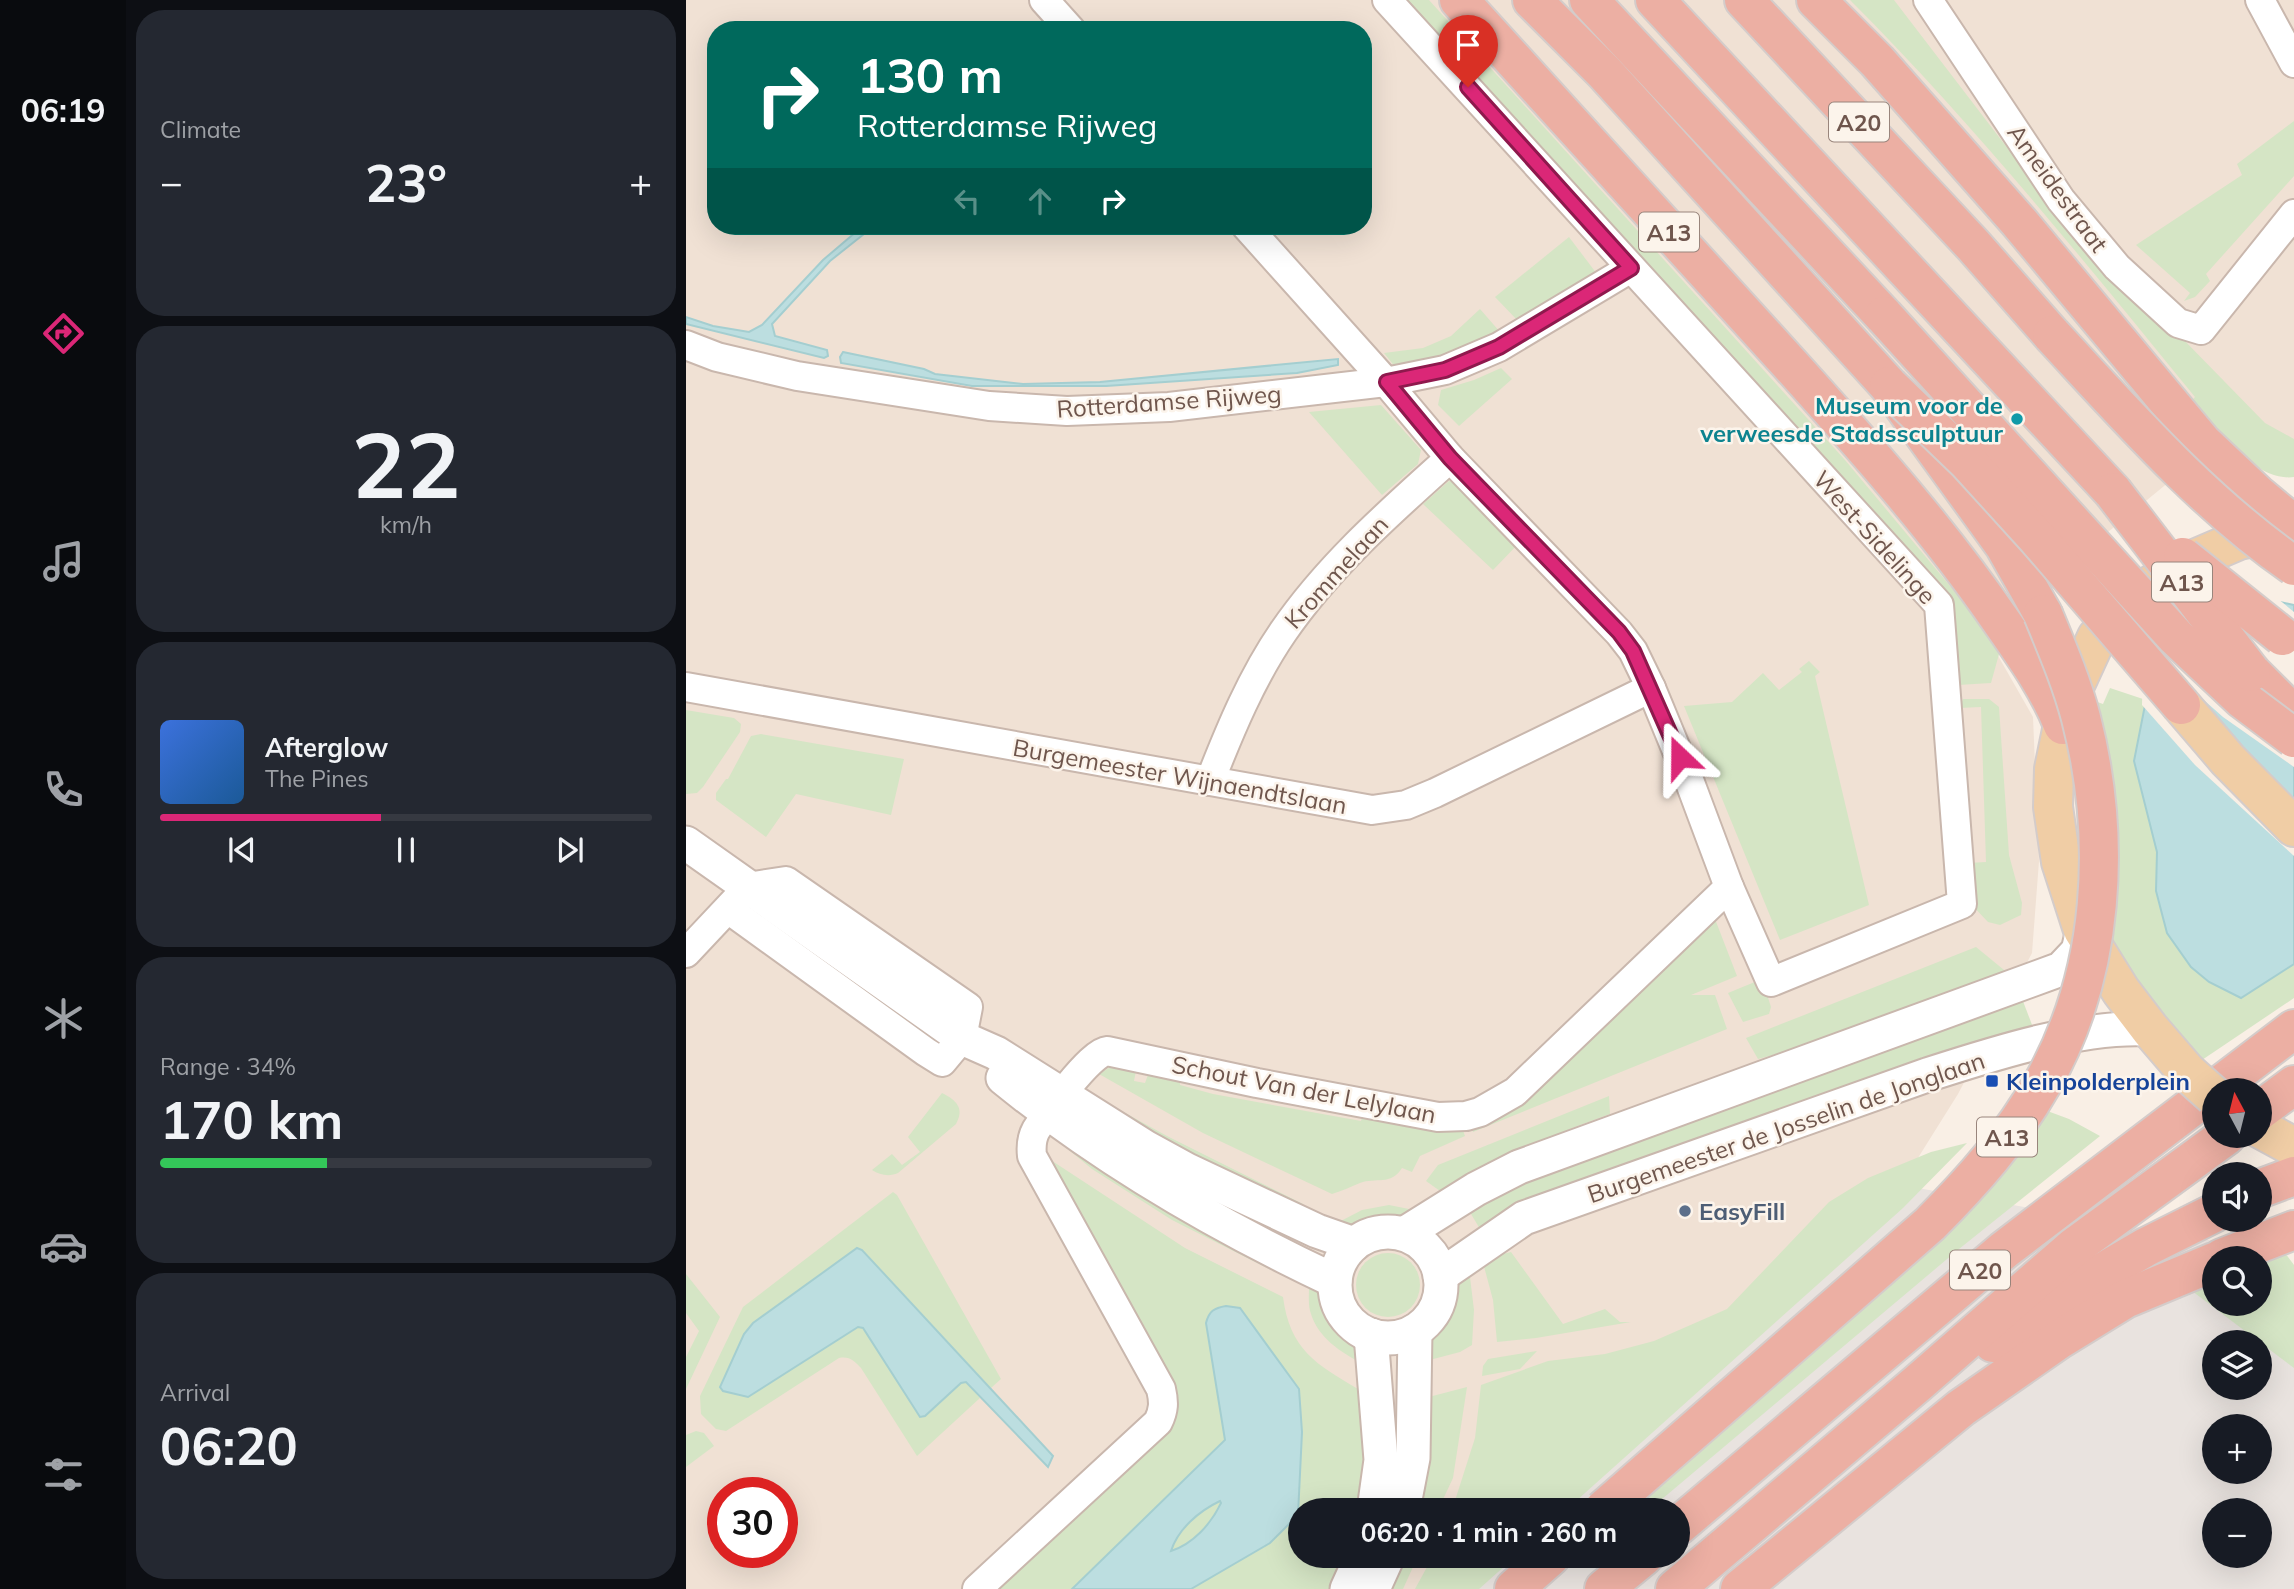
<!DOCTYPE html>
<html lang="en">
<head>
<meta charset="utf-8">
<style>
	:root { --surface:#171b24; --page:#242831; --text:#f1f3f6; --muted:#9ea1a6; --line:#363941; --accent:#db2777 }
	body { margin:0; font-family:Mulish,sans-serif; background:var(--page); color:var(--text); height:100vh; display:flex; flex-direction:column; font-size:26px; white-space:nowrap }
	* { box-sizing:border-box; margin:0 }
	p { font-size:23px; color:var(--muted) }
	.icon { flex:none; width:38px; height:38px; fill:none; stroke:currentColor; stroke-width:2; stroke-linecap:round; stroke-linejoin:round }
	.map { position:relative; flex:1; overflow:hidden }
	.side { display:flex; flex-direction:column; gap:10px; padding:10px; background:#0d0f14; width:560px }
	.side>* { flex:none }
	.guide { position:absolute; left:21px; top:21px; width:665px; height:214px; border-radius:28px; box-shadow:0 7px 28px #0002; background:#00695c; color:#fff; overflow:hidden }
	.needle { width:46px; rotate:353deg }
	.controls { position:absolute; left:1516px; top:1078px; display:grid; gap:14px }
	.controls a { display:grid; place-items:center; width:70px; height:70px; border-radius:50%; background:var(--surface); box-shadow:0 7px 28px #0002; font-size:35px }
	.speed { position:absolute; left:21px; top:1477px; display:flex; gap:14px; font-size:35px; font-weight:700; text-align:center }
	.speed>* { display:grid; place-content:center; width:91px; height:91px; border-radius:50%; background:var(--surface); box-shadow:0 7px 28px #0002; line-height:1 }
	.speed .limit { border:10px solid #d22; background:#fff; color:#111 }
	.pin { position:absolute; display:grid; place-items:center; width:60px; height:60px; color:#fff; margin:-72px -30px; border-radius:50% 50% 50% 0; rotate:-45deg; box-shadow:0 0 7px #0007 }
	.pin .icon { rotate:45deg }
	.me { position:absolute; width:77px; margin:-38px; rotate:337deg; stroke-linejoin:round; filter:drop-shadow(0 0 5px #0008) }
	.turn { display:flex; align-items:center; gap:24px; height:147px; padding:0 35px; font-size:32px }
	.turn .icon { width:91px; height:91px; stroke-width:2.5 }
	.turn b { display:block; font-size:49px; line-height:60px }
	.lanes { display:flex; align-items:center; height:66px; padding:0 35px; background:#0003; justify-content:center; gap:35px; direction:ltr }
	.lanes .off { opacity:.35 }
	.big { font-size:52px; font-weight:700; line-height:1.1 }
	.side .widget { flex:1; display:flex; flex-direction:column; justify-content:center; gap:10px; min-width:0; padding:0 24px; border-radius:28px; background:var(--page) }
	.side .dial { align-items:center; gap:0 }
	.dial b { font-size:91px; line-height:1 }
	.song { display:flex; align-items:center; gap:21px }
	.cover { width:84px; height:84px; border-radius:10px; background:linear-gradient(135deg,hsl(220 70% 55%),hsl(210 70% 35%)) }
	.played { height:7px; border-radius:4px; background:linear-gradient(90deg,var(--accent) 45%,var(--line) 45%) }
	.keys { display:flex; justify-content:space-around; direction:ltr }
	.heat { display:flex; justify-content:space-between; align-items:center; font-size:38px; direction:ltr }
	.charge { height:10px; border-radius:5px; background:linear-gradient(90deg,#34c759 34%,var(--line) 0) }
	.trip { position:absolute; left:602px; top:1498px; width:402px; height:70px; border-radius:35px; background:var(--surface); box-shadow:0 7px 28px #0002; font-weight:700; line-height:70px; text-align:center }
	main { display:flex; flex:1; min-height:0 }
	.menu { display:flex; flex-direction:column; width:126px; justify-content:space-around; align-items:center; background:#090b0e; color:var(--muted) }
	.menu .icon { width:49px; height:49px }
	.menu .current { color:var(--accent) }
	.menu b { font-size:32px; color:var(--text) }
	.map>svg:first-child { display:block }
	.residential { fill:#f0e1d4; fill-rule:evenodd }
	.industrial { fill:#e9e3df; fill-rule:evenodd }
	.green { fill:#d5e5c5 }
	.water { fill:#bcdee0; stroke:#a4ced0; stroke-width:2; fill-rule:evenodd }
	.pier { fill:#f9efe5 }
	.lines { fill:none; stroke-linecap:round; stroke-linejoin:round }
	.minor-casing { stroke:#c9b7ad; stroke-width:32 }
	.tertiary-casing { stroke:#c9b7ad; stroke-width:37 }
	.primary-casing { stroke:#d4ccca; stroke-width:42 }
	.motorway-casing { stroke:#d4ccca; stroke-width:42 }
	.minor { stroke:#fff; stroke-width:28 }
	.tertiary { stroke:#fff; stroke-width:33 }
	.primary { stroke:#f0cda5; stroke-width:38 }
	.motorway { stroke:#ecafa3; stroke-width:38 }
	.primary-bridge-casing { stroke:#d4ccca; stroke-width:42; stroke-linecap:butt }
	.motorway-bridge-casing { stroke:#d4ccca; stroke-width:42; stroke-linecap:butt }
	.primary-bridge { stroke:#f0cda5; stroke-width:38 }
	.motorway-bridge { stroke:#ecafa3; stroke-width:38 }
	.route-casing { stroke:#8e194d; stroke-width:18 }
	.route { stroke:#db2777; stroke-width:12 }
	.culture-dot { fill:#0f9aa8; stroke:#fcf4eb; stroke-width:2.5 }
	.transit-dot { fill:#1a4fb4; stroke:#fcf4eb; stroke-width:2.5 }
	.service-dot { fill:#5c6f8a; stroke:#fcf4eb; stroke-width:2.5 }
	.labels { text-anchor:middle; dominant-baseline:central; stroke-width:5; stroke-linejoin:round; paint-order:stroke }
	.shield { fill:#fcf4eb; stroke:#99857c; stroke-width:2 }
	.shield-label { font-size:23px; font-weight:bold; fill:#6f564d }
	.street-label { font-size:24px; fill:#6f564d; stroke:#fcf4eb }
	.culture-label { font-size:24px; font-weight:bold; fill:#0d838f; stroke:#fcf4eb; text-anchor:end }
	.transit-label { font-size:24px; font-weight:bold; fill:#164399; stroke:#fcf4eb; text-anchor:start }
	.service-label { font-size:24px; font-weight:bold; fill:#4e5e75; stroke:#fcf4eb; text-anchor:start }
</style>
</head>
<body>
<main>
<nav class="menu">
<b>06:19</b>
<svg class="icon current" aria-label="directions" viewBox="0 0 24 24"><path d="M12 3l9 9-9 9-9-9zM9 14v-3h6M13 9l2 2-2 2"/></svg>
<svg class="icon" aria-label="music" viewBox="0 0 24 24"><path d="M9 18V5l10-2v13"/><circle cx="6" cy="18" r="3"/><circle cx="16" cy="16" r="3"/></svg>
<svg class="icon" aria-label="phone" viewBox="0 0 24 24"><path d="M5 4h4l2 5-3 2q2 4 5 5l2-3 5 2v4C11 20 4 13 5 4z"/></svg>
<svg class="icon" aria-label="climate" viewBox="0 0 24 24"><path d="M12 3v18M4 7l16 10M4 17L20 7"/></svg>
<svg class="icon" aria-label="car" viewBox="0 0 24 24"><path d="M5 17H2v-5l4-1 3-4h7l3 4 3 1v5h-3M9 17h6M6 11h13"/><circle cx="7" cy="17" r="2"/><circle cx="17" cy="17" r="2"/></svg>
<svg class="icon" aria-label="filters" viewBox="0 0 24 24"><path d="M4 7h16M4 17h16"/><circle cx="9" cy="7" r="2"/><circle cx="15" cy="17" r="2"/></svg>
</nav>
<section class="side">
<div class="widget"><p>Climate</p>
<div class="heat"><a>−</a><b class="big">23°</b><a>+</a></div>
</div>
<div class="widget dial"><b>22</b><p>km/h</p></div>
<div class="widget">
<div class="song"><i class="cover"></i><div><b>Afterglow</b><p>The Pines</p></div></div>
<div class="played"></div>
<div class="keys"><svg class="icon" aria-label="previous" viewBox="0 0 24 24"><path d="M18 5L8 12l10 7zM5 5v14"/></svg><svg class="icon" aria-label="pause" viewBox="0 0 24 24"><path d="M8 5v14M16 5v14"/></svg><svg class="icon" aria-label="next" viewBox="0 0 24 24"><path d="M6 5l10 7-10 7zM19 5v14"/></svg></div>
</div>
<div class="widget"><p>Range · 34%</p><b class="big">170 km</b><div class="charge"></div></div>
<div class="widget"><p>Arrival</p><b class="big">06:20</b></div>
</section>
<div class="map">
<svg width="1608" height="1589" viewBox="0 0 1608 1589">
	<rect width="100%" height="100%" fill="#f9efe5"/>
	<path class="residential" d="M0 0H1608V456L1567 413 1299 633 1347 717 1353 861 1346 953 1272 1094 1215 1185 859 1510H614V1556H809L773 1589H0ZM30 30H677V226H30ZM37 1493H96V1552H37Z"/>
	<path class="industrial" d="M1215 1185 1584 1251 1608 1308V1589H773L809 1556H992V1510H859ZM1528 1258H1573V1304H1528ZM1528 1342H1573V1388H1528ZM1528 1426H1573V1472H1528ZM1528 1510H1573V1556H1528Z"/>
	<g class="green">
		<path d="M720 0H743L1159 460 1315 647 1305 683 1272 685 1264 604 1119 437Z"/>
		<path d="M1164 0H1208L1385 231 1496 338 1579 423 1608 439V477C1595 479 1577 473 1567 463L1557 469 1500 407 1509 397C1398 261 1288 124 1164 0Z"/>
		<path d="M1608 121V176L1520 274 1524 281 1509 297 1498 301 1504 293 1450 245 1556 175 1551 164Z"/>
		<path d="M883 237 911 274 833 322 809 297Z"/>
		<path d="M794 309 814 332C780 348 747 360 710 368L698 353 737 348 765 336Z"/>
		<path d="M815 368 826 379 773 426 752 405 755 390 788 380Z"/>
		<path d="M695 405 735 450 732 464 696 495 623 412Z"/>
		<path d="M763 481 777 483 833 543 807 570 737 504Z"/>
		<path d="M1123 661 1134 672 1129 676 1183 905 1094 940 998 706 1046 702 1077 673 1093 690 1116 672 1113 669Z"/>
		<path d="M1424 688 1460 700 1448 761 1471 852 1470 891 1481 933 1505 967 1523 982 1555 998 1608 964V998L1513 1062 1425 950 1400 698 1417 704Z"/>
		<path d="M1277 699H1303L1313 707 1323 855 1336 903 1335 915 1314 925 1302 922 1285 904 1282 863 1300 862 1295 707 1273 708Z"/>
		<path d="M0 710 48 718 55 724 54 732 17 787 11 793 0 794Z"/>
		<path d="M75 734 218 759 205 815 110 794 80 837 30 800V793L40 779H42L65 736Z"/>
		<path d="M1029 919 1051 976 1005 995H1029L1041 1029 787 1132 784 1124Z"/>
		<path d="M1290 947 1329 979 1203 1024 1072 1059 1060 1038Z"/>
		<path d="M1076 979 1085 1007 1083 1014 1057 1022 1042 993Z"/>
		<path d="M1335 996 1348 1030 797 1234 782 1209 842 1176Z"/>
		<path d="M424 1067 450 1071 448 1081 459 1083 463 1072 494 1077V1085L527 1094 675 1121 677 1112 775 1125 779 1136 734 1156 726 1172 716 1168C705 1186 690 1177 674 1183 664 1187 656 1191 646 1194L517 1133 413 1074Z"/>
		<path d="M256 1093C270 1100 279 1108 270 1124L212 1173C203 1177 194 1175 186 1170L206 1154 216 1165 234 1152 222 1137Z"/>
		<path d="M923 1096 924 1114 886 1128 761 1196 740 1181 752 1165Z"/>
		<path d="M412 1098 481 1136 617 1204 613 1211 520 1165Z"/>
		<path d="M1356 1109 1383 1119 1414 1136 1273 1249 963 1510H934Z"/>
		<path d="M367 1137 588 1263 585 1270 486 1220 406 1169Z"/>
		<path d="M1281 1143 1217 1208 880 1510H766L789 1438 795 1385 862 1361 919 1354 968 1341 1041 1309 1143 1202 1182 1178 1245 1152Z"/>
		<path d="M354 1153 499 1248 597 1297C604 1350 630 1364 672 1389L673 1402H684L679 1510H614V1556H661L649 1589H505L584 1543 612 1515 616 1432 540 1306C528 1308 523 1312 520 1323L539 1440 386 1589H303L489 1415Z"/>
		<path d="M207 1192 211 1195 315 1379 305 1388 176 1250 67 1323 58 1334 34 1387 62 1397 172 1327 176 1328 257 1398 275 1382H280L294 1398 231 1456 175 1368C168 1361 164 1356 153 1358L40 1431 30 1429 15 1414 14 1396 57 1307Z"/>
		<path d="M703 1205 733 1211 715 1222 692 1223 669 1230 651 1223 676 1210Z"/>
		<path d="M1596 1249 1608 1265V1368L1506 1291 1528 1276V1304H1573V1258Z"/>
		<path d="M825 1252 877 1324 919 1309 934 1322H945L850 1338 811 1342 807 1300 796 1259Z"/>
		<circle cx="702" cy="1285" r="32"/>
		<path d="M783 1269 788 1310 786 1345 774 1352 736 1362 744 1335 760 1315 772 1279Z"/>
		<path d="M0 1274 34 1317 0 1389V1357L13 1331 0 1313Z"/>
		<path d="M623 1287 634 1289 646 1317 662 1338 671 1346 676 1363C655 1353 632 1337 625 1314 622 1306 623 1295 623 1287Z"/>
		<path d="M851 1351 834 1369 796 1376 797 1366 802 1359Z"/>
		<path d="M781 1387 767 1478 752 1510H724L739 1398Z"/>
		<path d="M10 1431 18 1433 28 1446 0 1467V1435Z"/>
		<path d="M534 1501 536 1503C525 1524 507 1544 485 1551 491 1529 513 1511 534 1501Z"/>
		<path d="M711 1556H732L717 1589H696Z"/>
		<path d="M747 1556H830L793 1589H729Z"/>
	</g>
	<g class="water">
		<path d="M177 226H188L144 261 86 324 89 336 141 350 142 356 138 358 0 324V317L27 326 63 332 76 325 137 260Z"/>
		<path d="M157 352 238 369 249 374 337 384 414 382 652 359V365L611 373 420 386H286L155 363 154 357Z"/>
		<path d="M1594 602 1608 605V964L1555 998 1523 982 1505 967 1481 933 1470 891 1471 852 1448 761 1460 700Z"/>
		<path d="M171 1248 176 1250 367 1456 362 1467 280 1382 275 1383 239 1416 234 1417 177 1328 172 1327 62 1397 37 1391 34 1387 58 1334 67 1323Z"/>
		<path d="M540 1306 554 1308 613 1389 616 1432 612 1515 584 1543 505 1589H386L539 1440 520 1323C523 1311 528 1308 540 1306ZM534 1501 535 1503C525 1524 507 1544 485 1551 492 1529 513 1511 534 1501Z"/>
	</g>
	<g class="pier">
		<path d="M1591 598 1608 612V767L1537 717 1493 678 1465 648 1500 624 1535 655 1575 601Z"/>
		<path d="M1457 657 1608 802V856L1509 765 1456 705Z"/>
	</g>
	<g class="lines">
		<g class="minor-casing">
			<g id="minor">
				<path d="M358 0 385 30"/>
				<path d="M1242 0 1375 200 1431 267 1492 323 1515 330 1608 214"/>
				<path d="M1574 0 1608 63"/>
				<path d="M560 226 700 382 764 458 933 633 947 651 965 688 1003 780 1043 887 1085 982 1276 904 1253 605 701 0"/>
				<path d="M0 345 31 357 111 376 303 406 381 411 483 407 700 382 759 370 813 347 945 268"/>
				<path d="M0 687 686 810 720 805 749 793 965 688"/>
				<path d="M524 781C544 730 566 677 597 632 643 565 704 512 764 458"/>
				<path d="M0 953 62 887 100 881 282 1007 276 1038 256 1062 240 1052 42 909"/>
				<path d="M291 1589 472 1422C478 1410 478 1402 475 1389L346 1156C345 1147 345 1139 350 1130 360 1114 405 1052 421 1051L571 1083 752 1117 780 1116 794 1112 829 1092 1043 887"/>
			</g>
		</g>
		<g class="tertiary-casing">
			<g id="tertiary">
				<path d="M0 843 276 1038 310 1053 459 1147 501 1170 631 1231 668 1244"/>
				<path d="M317 1078C418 1160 532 1226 649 1281"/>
				<circle cx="702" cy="1285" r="53"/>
				<path d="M718 1234 790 1189 833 1167 1375 969 1392 951 1397 930"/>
				<path d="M754 1276 838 1218 1241 1075C1306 1054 1395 1025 1464 1029"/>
				<path d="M685 1335 695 1460 688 1510"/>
				<path d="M717 1510 727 1458 729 1331"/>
				<path d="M661 1589 676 1556"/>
				<path d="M687 1589 702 1556"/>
			</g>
		</g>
		<g class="primary-casing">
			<g id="primary">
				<path d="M1495 705 1542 760 1608 827"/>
				<path d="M1501 1072 1464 1029 1435 991 1397 930 1375 862 1367 807 1368 769 1377 725 1388 687 1411 637 1460 588 1511 558 1553 540 1596 530"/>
				<path d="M1573 1128 1608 1147"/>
			</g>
		</g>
		<g class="motorway-casing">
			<g id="motorway">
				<path d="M773 0C886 124 998 248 1111 372 1183 452 1254 532 1315 621 1338 654 1362 687 1377 725"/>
				<path d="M846 0 918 72 1203 386 1318 545 1357 614"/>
				<path d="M903 0 1198 316"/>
				<path d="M969 0 1427 492"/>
				<path d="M1058 0 1287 245 1366 335"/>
				<path d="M1130 0 1191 61 1333 222 1516 442 1571 494 1608 525"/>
				<path d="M1565 672 1608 715"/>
				<path d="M1573 1111 1608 1085"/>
				<path d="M1573 1189 1608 1176"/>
				<path d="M1536 1258 1608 1230"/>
				<path d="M1307 1343 1405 1279 1460 1247 1528 1213"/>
				<path d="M992 1526 1318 1250 1608 1029"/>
				<path d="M828 1589 865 1556"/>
				<path d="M918 1589 958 1556"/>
				<path d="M989 1589 1232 1383 1388 1247 1540 1136"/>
				<path d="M1054 1589 1275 1408 1374 1339 1439 1299 1528 1262"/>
			</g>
		</g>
		<use href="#minor" class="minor"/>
		<use href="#tertiary" class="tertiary"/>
		<use href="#primary" class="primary"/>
		<use href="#motorway" class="motorway"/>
		<g class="primary-bridge-casing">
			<path id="primary-bridge" d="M1501 1072 1528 1096"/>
		</g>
		<g class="motorway-bridge-casing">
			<g id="motorway-bridge">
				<path d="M1198 316 1490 637 1556 699 1608 738"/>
				<path d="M1366 335C1442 417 1516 502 1608 566"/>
				<path d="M1203 386 1281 461 1351 538 1495 705"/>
				<path d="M1427 492 1565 672"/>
				<path d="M1497 557 1596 636"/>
				<path d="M917 1510 1244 1224C1286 1182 1326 1137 1356 1084 1419 974 1426 839 1395 718 1386 683 1371 648 1357 614"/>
			</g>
		</g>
		<use href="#primary-bridge" class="primary-bridge"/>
		<use href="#motorway-bridge" class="motorway-bridge"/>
	</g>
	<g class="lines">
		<g class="route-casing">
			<path id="route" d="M782 87 945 268 813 347 759 370 701 382 764 458 933 632 947 651 994 757"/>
		</g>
		<use href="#route" class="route"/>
	</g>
	<circle class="culture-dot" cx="1331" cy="419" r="7"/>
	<rect class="transit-dot" x="1299" y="1074" width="14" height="14" rx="3.5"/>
	<circle class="service-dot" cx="999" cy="1211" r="7"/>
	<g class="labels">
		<g class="shield">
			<rect x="1143" y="102.5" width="60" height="39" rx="5"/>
			<rect x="953" y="212.5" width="60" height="39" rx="5"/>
			<rect x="1466" y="562.5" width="60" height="39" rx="5"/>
			<rect x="1291" y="1117.5" width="60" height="39" rx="5"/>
			<rect x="1264" y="1250.5" width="60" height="39" rx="5"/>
		</g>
		<g class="shield-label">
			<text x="1173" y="122">A20</text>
			<text x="983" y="232">A13</text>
			<text x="1496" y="582">A13</text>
			<text x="1321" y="1137">A13</text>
			<text x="1294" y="1270">A20</text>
		</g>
		<g class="street-label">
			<text transform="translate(1372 188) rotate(54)">Ameidestraat</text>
			<text transform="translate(483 401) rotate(-4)">Rotterdamse Rijweg</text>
			<text transform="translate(1189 537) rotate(48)">West-Sidelinge</text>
			<text transform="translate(650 572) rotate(-48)">Krommelaan</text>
			<text transform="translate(494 776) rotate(10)">Burgemeester Wijnaendtslaan</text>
			<text transform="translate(618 1089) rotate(11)">Schout Van der Lelylaan</text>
			<text transform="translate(1100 1127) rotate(-19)">Burgemeester de Josselin de Jonglaan</text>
		</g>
		<g class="culture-label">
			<text x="1317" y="405">Museum voor de<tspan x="1317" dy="28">verweesde Stadssculptuur</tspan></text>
		</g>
		<g class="transit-label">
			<text x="1320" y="1081">Kleinpolderplein</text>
		</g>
		<g class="service-label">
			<text x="1013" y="1211">EasyFill</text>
		</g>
	</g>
</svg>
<div class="controls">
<a><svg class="needle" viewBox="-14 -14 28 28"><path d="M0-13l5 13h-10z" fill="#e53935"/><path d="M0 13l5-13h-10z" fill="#9ea1a6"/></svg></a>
<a><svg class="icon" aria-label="sound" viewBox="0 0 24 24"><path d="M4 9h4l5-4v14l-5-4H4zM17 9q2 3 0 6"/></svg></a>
<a><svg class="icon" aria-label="search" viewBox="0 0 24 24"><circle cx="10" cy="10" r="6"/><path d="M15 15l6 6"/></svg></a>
<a><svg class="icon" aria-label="layers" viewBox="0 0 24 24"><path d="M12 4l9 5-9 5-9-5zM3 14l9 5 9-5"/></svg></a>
<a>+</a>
<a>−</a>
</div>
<div class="speed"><div class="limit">30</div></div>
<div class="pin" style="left:782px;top:87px;background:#d93025"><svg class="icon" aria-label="arrive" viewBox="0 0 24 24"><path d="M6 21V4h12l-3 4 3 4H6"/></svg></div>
<svg class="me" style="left:994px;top:757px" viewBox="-20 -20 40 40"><path d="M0-17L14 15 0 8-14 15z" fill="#db2777" stroke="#fff" stroke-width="4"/></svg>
<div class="trip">06:20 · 1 min · 260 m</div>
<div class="guide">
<div class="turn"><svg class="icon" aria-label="right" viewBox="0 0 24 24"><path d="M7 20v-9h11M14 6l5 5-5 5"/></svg><div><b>130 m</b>Rotterdamse Rijweg</div></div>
<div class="lanes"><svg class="icon off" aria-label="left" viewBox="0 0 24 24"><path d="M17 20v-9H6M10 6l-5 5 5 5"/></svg><svg class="icon off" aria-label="ahead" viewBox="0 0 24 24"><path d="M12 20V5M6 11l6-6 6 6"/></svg><svg class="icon" aria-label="right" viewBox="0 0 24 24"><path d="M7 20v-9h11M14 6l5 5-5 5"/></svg></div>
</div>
</div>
</main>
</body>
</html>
